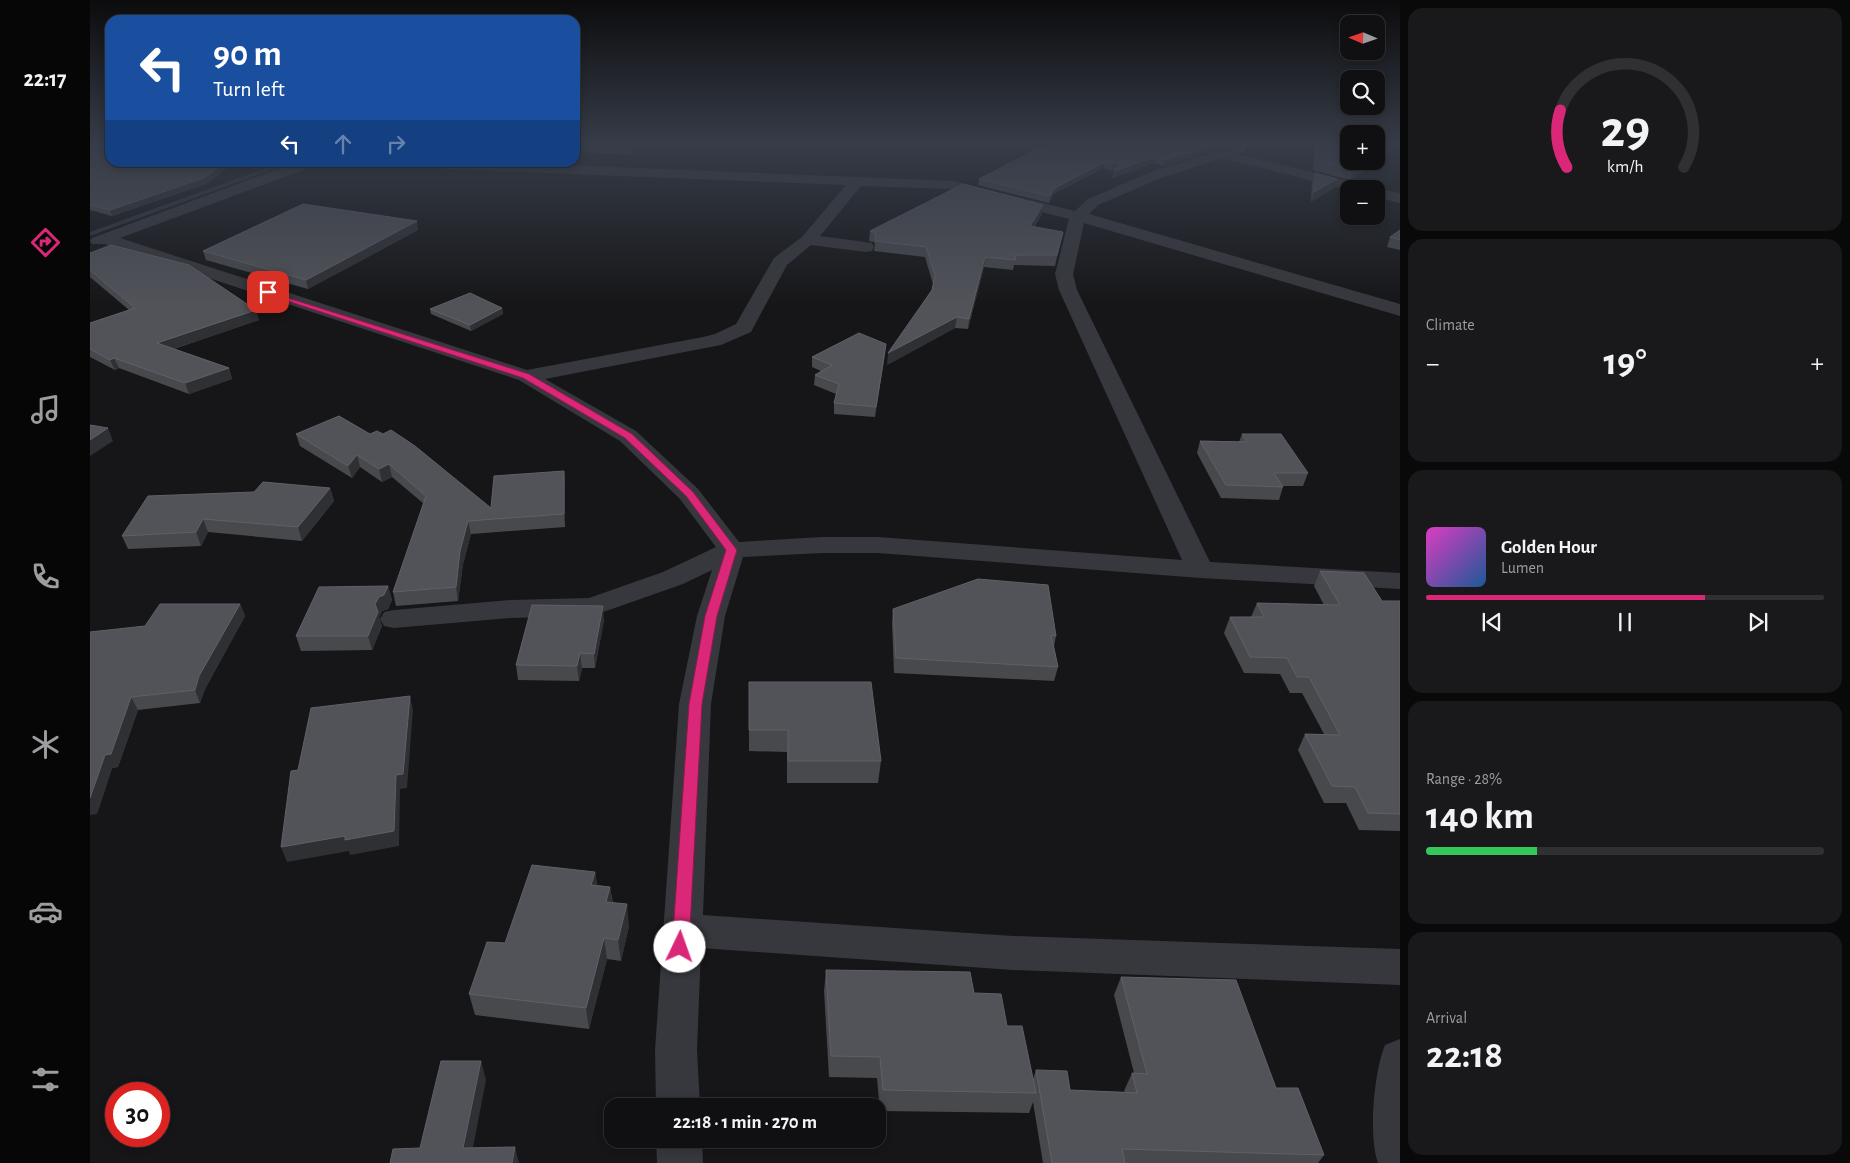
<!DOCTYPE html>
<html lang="en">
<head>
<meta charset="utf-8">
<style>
	:root { --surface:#101012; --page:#19191b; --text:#f1f3f6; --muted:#9c9d9f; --line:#303032; --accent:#db2777 }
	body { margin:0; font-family:"Alegreya Sans",sans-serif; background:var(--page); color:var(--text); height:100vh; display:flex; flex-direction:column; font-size:19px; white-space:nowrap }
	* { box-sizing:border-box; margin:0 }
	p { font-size:16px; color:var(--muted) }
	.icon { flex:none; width:28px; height:28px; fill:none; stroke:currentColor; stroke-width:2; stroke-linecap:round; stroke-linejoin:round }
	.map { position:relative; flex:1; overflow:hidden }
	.side { display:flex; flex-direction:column; gap:8px; padding:8px; background:#09090a; width:450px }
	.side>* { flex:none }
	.guide { position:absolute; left:15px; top:15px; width:475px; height:152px; border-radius:15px; box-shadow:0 2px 8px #0003,0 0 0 1px var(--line); background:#1a4fa0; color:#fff; overflow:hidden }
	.needle { width:32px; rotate:272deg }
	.fabs { position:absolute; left:1250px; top:15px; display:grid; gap:10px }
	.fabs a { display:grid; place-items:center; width:45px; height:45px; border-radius:10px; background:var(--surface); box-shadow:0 2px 8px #0003,0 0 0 1px var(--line); font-size:25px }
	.speed { position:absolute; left:15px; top:1082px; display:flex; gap:10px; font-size:25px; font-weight:700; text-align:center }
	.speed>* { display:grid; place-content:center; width:65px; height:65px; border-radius:50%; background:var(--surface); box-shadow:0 2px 8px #0003,0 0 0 1px var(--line); line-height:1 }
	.speed .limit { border:8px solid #d22; background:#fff; color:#111 }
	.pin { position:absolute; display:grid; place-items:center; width:42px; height:42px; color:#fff; margin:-21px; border-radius:10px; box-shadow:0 2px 8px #0006 }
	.me { position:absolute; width:55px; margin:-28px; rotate:3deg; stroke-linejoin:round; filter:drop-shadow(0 0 4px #0008) }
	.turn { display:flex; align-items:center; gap:18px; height:105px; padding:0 25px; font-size:22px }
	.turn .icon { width:65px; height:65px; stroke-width:2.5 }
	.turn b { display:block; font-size:35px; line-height:42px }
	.lanes { display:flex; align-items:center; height:48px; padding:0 25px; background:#0003; justify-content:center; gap:25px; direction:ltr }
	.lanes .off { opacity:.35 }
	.big { font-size:38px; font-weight:600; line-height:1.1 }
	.side .card { flex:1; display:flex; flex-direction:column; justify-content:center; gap:8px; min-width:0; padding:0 18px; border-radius:15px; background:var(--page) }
	.side .dial { align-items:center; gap:0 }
	.dial svg { height:130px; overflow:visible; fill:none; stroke:var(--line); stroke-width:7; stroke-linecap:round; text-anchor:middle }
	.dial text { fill:var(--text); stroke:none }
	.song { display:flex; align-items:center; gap:15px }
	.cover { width:60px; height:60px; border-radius:8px; background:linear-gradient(135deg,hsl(310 70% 55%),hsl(210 70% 35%)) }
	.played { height:5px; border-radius:2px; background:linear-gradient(90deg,var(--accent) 70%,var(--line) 70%) }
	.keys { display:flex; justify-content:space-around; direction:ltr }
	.heat { display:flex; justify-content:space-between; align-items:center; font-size:28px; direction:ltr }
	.charge { height:8px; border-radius:4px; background:linear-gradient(90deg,#34c759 28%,var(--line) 0) }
	.trip { position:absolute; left:514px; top:1098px; width:282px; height:50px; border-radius:15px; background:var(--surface); box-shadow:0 2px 8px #0003,0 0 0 1px var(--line); font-weight:600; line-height:50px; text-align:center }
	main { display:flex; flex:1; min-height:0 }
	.tabs { display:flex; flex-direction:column; width:90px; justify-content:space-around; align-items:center; background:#060607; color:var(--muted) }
	.tabs .icon { width:35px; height:35px }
	.tabs .active { color:var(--accent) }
	.tabs b { font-size:22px; color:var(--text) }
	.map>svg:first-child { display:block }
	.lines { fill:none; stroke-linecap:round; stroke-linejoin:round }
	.stream { fill:#2c353c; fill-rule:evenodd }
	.minor { fill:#37383d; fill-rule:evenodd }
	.wall { fill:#47494d }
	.shaded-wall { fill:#2f3033 }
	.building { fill:#525359; stroke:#5f6168 }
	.route { fill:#db2777; stroke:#8e194d }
</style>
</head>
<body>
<main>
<nav class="tabs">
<b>22:17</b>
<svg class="icon active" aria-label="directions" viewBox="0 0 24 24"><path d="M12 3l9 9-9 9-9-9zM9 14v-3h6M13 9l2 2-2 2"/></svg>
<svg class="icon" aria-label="music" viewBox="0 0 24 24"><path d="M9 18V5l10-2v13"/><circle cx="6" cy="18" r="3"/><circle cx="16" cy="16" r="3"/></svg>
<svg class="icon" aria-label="phone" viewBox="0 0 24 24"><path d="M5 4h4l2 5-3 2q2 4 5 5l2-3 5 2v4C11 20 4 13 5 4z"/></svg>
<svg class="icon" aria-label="climate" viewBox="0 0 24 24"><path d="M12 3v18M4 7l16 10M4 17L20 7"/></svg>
<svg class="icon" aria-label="car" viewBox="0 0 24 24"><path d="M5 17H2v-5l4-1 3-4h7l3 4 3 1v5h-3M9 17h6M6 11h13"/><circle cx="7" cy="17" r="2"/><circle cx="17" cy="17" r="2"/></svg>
<svg class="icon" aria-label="filters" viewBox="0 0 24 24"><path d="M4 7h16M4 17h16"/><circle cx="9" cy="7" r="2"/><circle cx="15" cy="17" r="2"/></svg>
</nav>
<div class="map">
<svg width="1310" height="1163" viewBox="0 0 1310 1163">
	<rect width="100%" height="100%" fill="#161618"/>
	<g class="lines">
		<path class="stream" d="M193 162H203L0 236V232Z"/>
		<g class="minor">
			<path d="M1132 150 1278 186 1280 189 1259 190 1132 158 1071 178 1008 205 999 214 1310 304V316L994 223 983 274 987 290 1120 562 1310 573V589L1110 578 788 553H732L653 557 635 616 621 704 613 915 923 936 1310 949V985L923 970 611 948 607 1050 610 1106H566L565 1050 589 704 607 616 622 570 593 584 502 616 421 618 304 628 294 626 290 619 294 612 304 610 421 600 499 598 573 572 626 547 590 499 530 441 429 380 15 244H2L0 241 2 238 196 166 210 162H235L30 238 437 370 613 337 625 334 646 324 684 258 712 237 756 185 282 166 275 162H401L863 181 985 211 998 199 1061 172ZM771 186 863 189 979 219 965 274 969 290 1092 560 788 537H732L649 542 608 489 546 431 455 379 631 345 661 332 697 265 721 245 776 252 782 251 784 247 782 243 730 236Z"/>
			<path d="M1286 188 1310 193V203L1286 197V189H1281Z"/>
			<path d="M1310 1039V1163H1288C1278 1136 1284 1071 1295 1045Z"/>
			<path d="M566 1139H612L613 1163H567Z"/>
		</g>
	</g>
	<g class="wall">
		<path d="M0 142 116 184 22 216 0 210Z"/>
		<path d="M492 142H556L541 155 492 152 491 144Z"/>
		<path d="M951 142H1038L1043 144 1159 142 1154 153 1131 148 1074 166 1064 163 1022 178 1024 170 1022 171 1014 168 963 194 959 203 888 185 889 179 957 144Z"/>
		<path d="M1226 142 1299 149 1296 158 1260 180 1223 170 1224 150Z"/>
		<path d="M1225 173 1247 179 1244 188 1221 202 1222 183Z"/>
		<path d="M952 214 944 227 973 232 965 266 924 265 923 270 894 267 878 329 865 328 797 365 842 290 843 284 835 257 784 251 785 244 784 242 779 241 780 231Z"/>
		<path d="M328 230 218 289 116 260 113 251Z"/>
		<path d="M1310 230V250L1297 247 1300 237Z"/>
		<path d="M0 253 169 320 84 349 139 368 142 379 99 394 29 368 25 370 0 357V323L39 310 0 277Z"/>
		<path d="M412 308 413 314 381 331 341 314 340 309Z"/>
		<path d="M796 344 795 354 785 417 744 414V403L746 394 724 385 725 375 731 371 722 367V357Z"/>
		<path d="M249 416 401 508 474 471 475 484V527L381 534 373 564 368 601 306 606 303 592 334 504 302 477 292 482 270 467 262 478 210 446 206 434Z"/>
		<path d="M1152 434 1218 473 1213 486H1192L1193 487 1189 500 1131 498 1107 453 1110 441 1149 442Z"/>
		<path d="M240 488 244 501 212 541 118 532 111 546 38 549 32 536Z"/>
		<path d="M1230 571 1292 601H1310V831L1269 830 1256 803H1234L1208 750 1215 734H1234L1212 693H1200L1190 674 1154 673 1134 633 1140 617H1161L1167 603 1234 605 1224 586Z"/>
		<path d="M298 586 302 600 298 609 292 611 289 617 292 626 282 650 211 651 206 636Z"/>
		<path d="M150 604 155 616 115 689 110 703 48 710 28 767 22 768 7 814 55 626Z"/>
		<path d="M803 609 966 636 964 646 968 667 964 681 804 673 802 623Z"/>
		<path d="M514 620 505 668H492L489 681 428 680 426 665Z"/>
		<path d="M659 682 791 761 788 783H697V752L659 751Z"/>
		<path d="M505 872 507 885 520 887 523 903 539 926 531 961 517 959 499 1029 385 1015 379 994 415 943Z"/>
		<path d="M736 970 884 993 917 1026 943 1079 946 1070 980 1090 1035 1092 1034 1091 1042 1073H1044L1024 995 1031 977 1186 1088 1234 1155 1228 1163H953L943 1102 939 1113 790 1111 787 1078 739 1077 734 991Z"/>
	</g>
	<g class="shaded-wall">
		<path d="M547 142H556L541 155 540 147Z"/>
		<path d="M1133 142 1131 148 1074 166 1075 160Z"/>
		<path d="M1299 149 1296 158 1260 180 1263 170 1278 161H1286V157Z"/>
		<path d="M1065 157 1064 163 1022 178 1024 171Z"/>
		<path d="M136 162H147L116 184 22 216 20 210Z"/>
		<path d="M1015 162 1014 168 963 194 959 203 960 196 965 188Z"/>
		<path d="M1030 162 1029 169 1022 171 1023 164Z"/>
		<path d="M1247 179 1244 188 1221 202 1224 192Z"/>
		<path d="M953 205 952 214 939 236 940 226Z"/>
		<path d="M327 221 328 230 218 289 216 280Z"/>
		<path d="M973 232 971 241 965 266 967 255Z"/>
		<path d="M895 257 894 267 878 329 879 319Z"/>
		<path d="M412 308 413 314 381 331 380 325Z"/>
		<path d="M166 310 169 320 71 353 67 343Z"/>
		<path d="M867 317 865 328 797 365 798 353Z"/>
		<path d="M796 344 795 354 785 417 786 407Z"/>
		<path d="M24 358 29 368 25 370 20 360Z"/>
		<path d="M139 368 142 379 99 394 95 383Z"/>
		<path d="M18 428 23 441 0 456V440Z"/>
		<path d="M267 455 270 467 262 478 258 466Z"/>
		<path d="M299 464 302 477 292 482 289 469Z"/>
		<path d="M474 471 475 484V527L474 514Z"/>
		<path d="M240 488 244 501 212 541 208 527Z"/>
		<path d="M113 519 118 532 111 546 106 532Z"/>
		<path d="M378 521 381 534 373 564 368 601 366 587 370 551Z"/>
		<path d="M298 586 302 600 298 609 292 611 289 617 292 626 282 650 278 636 285 604 289 597Z"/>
		<path d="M150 604 155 616 115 689 110 703 105 690 109 676Z"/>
		<path d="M513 606 514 620 505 668 504 654Z"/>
		<path d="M490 653 492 668 489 681 487 666Z"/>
		<path d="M320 696 323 710 317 788 310 789 309 846 260 855 259 851 197 862 191 847 306 775Z"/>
		<path d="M41 697 48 710 28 767 22 768 7 814 0 815V798L15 755Z"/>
		<path d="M505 872 508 893 501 885Z"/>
		<path d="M520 887 523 908 516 902Z"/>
		<path d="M537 904 539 926 531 961 528 940Z"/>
		<path d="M514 938 517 959 499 1029 496 1008Z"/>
		<path d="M391 1061 396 1080 380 1163 373 1148Z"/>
		<path d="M425 1147 429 1163H422Z"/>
	</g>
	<g class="building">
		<path d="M0 142H20V162H136L114 178 20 210 0 205Z"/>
		<path d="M492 142H547L540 147 491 144Z"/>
		<path d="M961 142H1038L1043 144 1045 142H1158L1155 147 1133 142 1075 160 1065 157 1024 171 1030 162 1023 164 1015 162 965 188 960 196 889 179Z"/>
		<path d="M1226 142 1259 145V161H1278L1263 170 1226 161Z"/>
		<path d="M1286 148 1299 149 1286 157Z"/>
		<path d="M1225 173 1247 179 1224 192Z"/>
		<path d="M873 184 953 205 940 226 973 232 967 255H926L925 260 895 257 879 319 867 317 798 353 842 290 845 275 836 247 785 241 786 236 784 232 780 231Z"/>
		<path d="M213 204 327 221 216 280 113 251Z"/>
		<path d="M1310 230V240L1300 237Z"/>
		<path d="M21 245 99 265 166 310 67 343 139 368 95 383 24 358 20 360 0 349V323L45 308 0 270V253Z"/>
		<path d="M380 293 412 308 380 325 340 309Z"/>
		<path d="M769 333 796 344 786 407 744 403 749 384 725 375 742 365 722 357Z"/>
		<path d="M249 416 280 434 287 431 293 434 301 430 325 446 401 508 404 476 474 471V514L378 521 370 551 366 587 303 592 336 496 299 464 289 469 267 455 258 466 206 434Z"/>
		<path d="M0 425 18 428 0 440Z"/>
		<path d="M1152 434H1191L1218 473H1184L1193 487 1136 485 1110 441 1157 442Z"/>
		<path d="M173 482 240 488 208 527 113 519 106 532 32 536 58 496 164 492Z"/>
		<path d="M1230 571 1274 573 1292 601H1310V814L1278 813 1265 787 1242 786 1215 734 1250 735 1219 677H1207L1197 658 1160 657 1140 617H1174L1167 603 1250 605Z"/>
		<path d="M888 579 958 585 966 636 961 635 968 667 806 658 803 609Z"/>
		<path d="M298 586 294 595 289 597 285 604 288 612 278 636H206L229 587Z"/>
		<path d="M70 604H150L109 676 105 690 41 697 21 754 15 755 0 798V632L55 626Z"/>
		<path d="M442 605 513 606 504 654 490 653 487 666 426 665Z"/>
		<path d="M659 682H781L791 761H698V730H659Z"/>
		<path d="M320 696 313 774 306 775 304 831 255 840V836L191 847 201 771 208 770 221 708Z"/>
		<path d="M442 865 505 872 501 885 520 887 516 902 537 904 528 940 514 938 496 1008 379 994 397 942 415 943Z"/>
		<path d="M736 970 880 972 884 993 911 994 917 1026H932L946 1093 793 1090 790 1057 741 1056Z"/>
		<path d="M1031 977 1146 980 1186 1088H1208L1234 1155 1032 1149 1035 1163H962L946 1070 977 1071 980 1090 1047 1093 1042 1073 1057 1074Z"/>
		<path d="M351 1061H391L373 1148 425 1147 422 1163H300L303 1149 330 1148Z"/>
	</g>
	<linearGradient id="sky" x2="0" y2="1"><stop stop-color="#0c0c0d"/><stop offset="0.47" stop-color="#363c48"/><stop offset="1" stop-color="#363c48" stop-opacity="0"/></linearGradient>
	<rect width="1310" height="305" fill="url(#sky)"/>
	<path class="route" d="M176 291 439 374 542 434 603 492 647 550 627 616 612 704 599 947 596 952 590 954 585 952 582 947 599 704 615 616 636 550 596 496 535 438 433 378 176 294Z"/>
</svg>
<div class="fabs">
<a><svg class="needle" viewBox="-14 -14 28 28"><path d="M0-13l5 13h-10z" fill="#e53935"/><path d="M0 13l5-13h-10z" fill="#9c9d9f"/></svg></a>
<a><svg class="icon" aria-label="search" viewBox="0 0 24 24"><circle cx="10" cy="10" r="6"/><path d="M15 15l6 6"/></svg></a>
<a>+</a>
<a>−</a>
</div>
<div class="speed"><div class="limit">30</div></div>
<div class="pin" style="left:178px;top:292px;background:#d93025"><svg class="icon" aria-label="arrive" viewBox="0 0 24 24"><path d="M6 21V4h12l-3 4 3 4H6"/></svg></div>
<svg class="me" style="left:590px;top:947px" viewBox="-20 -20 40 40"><circle r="19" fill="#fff"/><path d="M0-13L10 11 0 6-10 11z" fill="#db2777"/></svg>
<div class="trip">22:18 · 1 min · 270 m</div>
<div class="guide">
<div class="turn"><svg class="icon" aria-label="left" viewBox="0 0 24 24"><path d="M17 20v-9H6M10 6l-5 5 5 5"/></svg><div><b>90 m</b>Turn left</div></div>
<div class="lanes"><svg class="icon" aria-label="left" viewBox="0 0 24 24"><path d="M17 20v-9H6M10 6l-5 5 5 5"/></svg><svg class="icon off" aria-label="ahead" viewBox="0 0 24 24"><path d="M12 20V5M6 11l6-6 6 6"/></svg><svg class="icon off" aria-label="right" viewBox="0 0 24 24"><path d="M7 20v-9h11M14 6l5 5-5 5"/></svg></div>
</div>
</div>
<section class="side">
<div class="card dial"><svg viewBox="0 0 100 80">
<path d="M14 69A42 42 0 1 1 86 69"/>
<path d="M14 69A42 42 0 0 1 10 34" stroke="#db2777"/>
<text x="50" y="56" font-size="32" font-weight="700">29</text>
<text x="50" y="72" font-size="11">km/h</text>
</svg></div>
<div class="card"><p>Climate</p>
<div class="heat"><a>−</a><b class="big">19°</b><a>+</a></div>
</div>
<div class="card">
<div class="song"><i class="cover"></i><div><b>Golden Hour</b><p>Lumen</p></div></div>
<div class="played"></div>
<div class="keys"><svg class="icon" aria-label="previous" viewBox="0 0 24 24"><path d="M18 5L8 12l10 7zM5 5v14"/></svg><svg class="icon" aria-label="pause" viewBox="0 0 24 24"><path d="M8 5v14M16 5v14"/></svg><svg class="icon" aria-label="next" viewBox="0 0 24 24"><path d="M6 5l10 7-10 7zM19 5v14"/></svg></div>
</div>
<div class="card"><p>Range · 28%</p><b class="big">140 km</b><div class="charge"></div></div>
<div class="card"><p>Arrival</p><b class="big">22:18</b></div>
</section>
</main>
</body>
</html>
